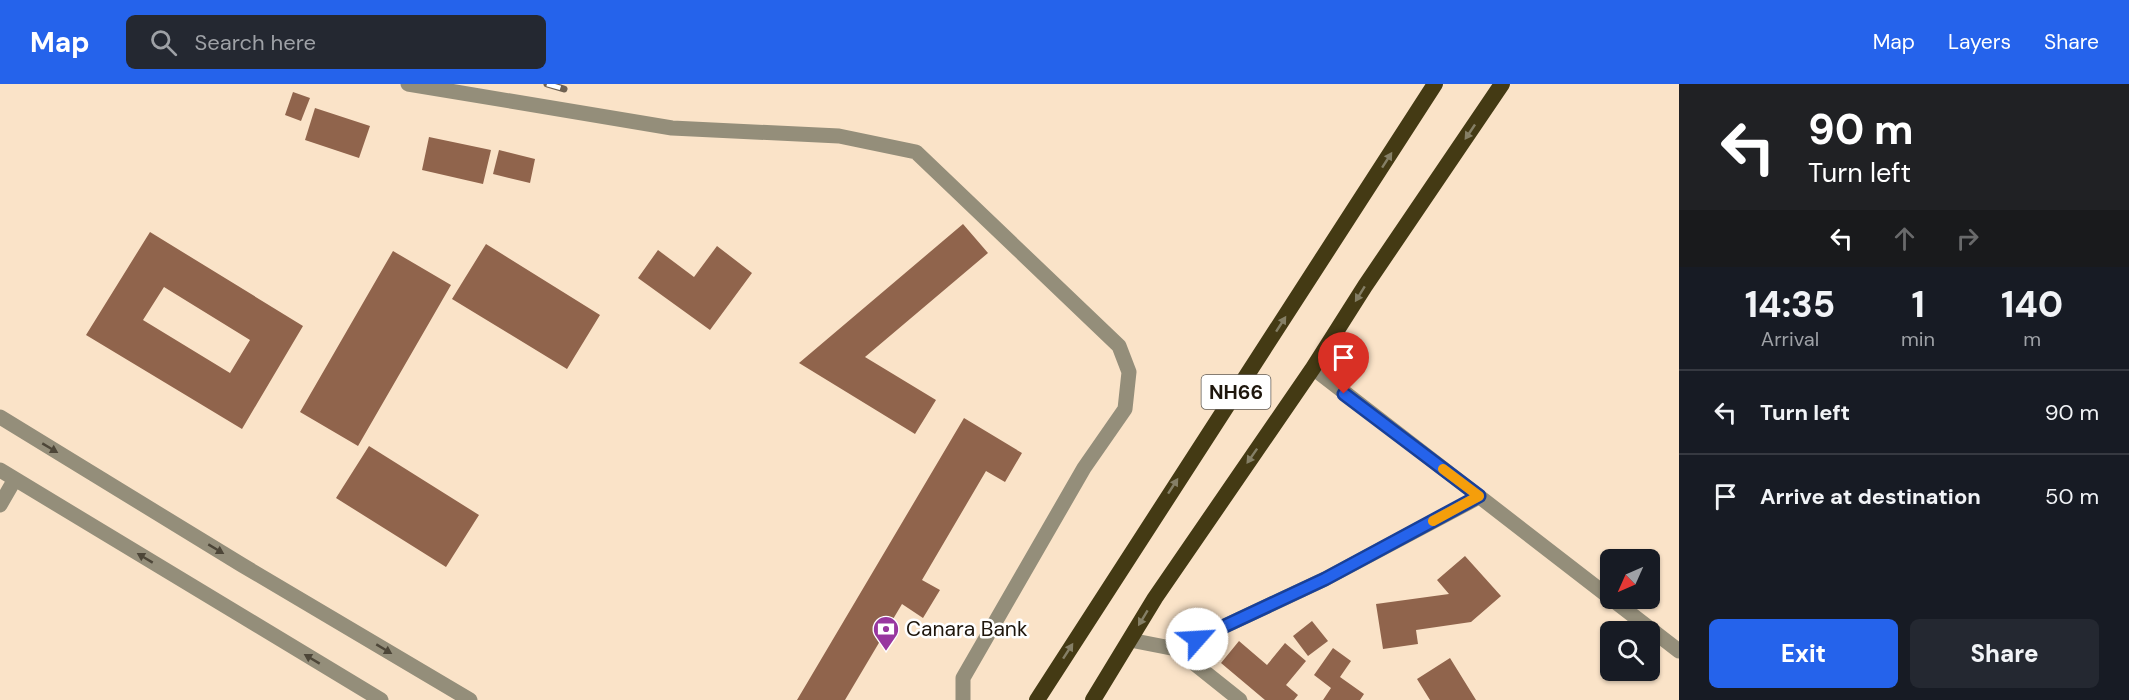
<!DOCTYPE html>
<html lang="en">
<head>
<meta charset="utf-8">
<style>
	body { margin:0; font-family:"DM Sans",sans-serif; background:#242831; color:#f1f3f6; height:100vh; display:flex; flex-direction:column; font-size:22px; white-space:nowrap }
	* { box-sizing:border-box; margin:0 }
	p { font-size:20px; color:#9ea1a6 }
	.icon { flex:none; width:33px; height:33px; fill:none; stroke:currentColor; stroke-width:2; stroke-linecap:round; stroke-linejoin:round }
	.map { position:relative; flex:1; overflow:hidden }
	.drawer { display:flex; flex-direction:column; background:#171b24; width:450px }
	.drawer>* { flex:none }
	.hud { background:#202124; color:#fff; overflow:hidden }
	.needle { width:39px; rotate:225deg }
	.tools { position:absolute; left:1600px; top:465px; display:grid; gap:12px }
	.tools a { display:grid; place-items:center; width:60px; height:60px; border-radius:9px; background:#171b24; box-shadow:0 2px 4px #0004; font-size:30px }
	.pin { position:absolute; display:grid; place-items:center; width:51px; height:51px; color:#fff; margin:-62px -26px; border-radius:50% 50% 50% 0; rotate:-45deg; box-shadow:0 0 6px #0007 }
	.pin .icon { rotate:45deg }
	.me { position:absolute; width:66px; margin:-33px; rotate:64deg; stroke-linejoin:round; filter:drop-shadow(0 0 4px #0008) }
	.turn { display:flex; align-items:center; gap:21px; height:126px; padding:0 30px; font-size:27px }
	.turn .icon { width:78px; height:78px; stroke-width:2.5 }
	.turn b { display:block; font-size:42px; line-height:51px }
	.lanes { display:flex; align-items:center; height:57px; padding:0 30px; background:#0003; justify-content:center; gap:30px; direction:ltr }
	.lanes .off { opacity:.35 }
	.eta { display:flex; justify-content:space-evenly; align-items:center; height:102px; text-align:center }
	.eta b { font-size:36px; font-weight:800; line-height:42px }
	.cta { display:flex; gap:12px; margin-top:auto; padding:12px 30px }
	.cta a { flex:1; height:69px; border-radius:9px; background:#2563eb; color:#fff; font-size:24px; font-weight:800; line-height:69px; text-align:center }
	.cta a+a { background:#242831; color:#f1f3f6 }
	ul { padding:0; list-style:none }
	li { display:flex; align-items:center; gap:18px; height:84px; padding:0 30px; border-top:2px solid #363941 }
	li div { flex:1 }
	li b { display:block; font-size:22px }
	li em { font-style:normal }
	header { display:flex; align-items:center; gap:36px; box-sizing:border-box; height:84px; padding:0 30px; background:#2563eb; color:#fff }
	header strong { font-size:28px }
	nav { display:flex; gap:33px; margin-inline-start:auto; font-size:21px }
	.search { width:420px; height:54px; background:#242831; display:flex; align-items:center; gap:15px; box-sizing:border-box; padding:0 21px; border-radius:9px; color:#9ea1a6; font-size:22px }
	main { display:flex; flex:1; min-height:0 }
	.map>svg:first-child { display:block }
	.building { fill:#90644c; fill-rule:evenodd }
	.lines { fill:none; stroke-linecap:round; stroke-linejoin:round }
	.minor { stroke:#948e7a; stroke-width:15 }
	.trunk { stroke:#443a14; stroke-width:16 }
	.rail-casing { stroke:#6f6151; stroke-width:7 }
	.rail { stroke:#fff; stroke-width:4.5; stroke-dasharray:14; stroke-linecap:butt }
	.oneway { fill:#857f66 }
	.oneway2 { fill:#4d4638 }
	.route-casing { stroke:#184099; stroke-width:15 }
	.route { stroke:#2563eb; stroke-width:10 }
	.slow { stroke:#f59e0b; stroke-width:10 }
	.labels { text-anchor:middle; stroke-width:5; stroke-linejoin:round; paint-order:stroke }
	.shield { fill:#fff; stroke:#625c55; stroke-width:1.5 }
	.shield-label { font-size:20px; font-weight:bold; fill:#1e160c }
	.poi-label { font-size:21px; fill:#1e160c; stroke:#fff; text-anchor:start }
</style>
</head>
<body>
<header>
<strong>Map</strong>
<div class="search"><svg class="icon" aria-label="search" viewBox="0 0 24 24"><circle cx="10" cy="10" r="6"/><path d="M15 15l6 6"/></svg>Search here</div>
<nav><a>Map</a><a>Layers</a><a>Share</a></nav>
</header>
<main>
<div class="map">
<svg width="1679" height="616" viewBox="0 0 1679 616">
	<rect width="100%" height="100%" fill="#fae3c8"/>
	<path class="building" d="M293 8 310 14 301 37 285 31Z
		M315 24 370 42 359 74 305 56Z
		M429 53 491 66 483 100 422 86Z
		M499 66 535 75 530 99 493 90Z
		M963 140 988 169 865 273 936 316 915 350 799 279Z
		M150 148 303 242 242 345 86 251ZM164 203 250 256 230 289 143 236Z
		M486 160 600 231 567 285 452 215Z
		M717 162 752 189 710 246 638 194 658 166 694 193Z
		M393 167 451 201 358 362 300 328Z
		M964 334 1022 369 1005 398 986 387 922 496 940 506 923 534 902 520 845 616H797Z
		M369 362 479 431 446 483 336 414Z
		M1465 472 1501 512 1471 538 1416 546 1418 560 1383 565 1376 520 1449 510 1437 496Z
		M1312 537 1328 557 1308 572 1293 552Z
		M1239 557 1267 581 1285 559 1306 577 1286 601 1298 611 1294 616H1265L1221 579Z
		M1333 564 1351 577 1340 593 1364 610 1360 616H1323L1331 604 1314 591Z
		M1450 574 1476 616H1430L1417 595Z"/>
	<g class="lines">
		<path class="minor" d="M408 0 672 44 839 52 916 68 1119 262 1129 288 1125 325 1084 384 963 594V616
			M1313 284 1679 567
			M0 333 242 481 470 616
			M0 386 381 616
			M0 421 15 395
			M1130 556 1176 565 1240 616
			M1176 565 1325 495 1479 413"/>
		<path class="trunk" d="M1037 616C1168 410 1303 206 1435 0
			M1093 616 1155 514 1313 284 1365 202 1502 0"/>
		<g class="rail-casing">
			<path id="rail" d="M547 0 564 5"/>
		</g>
		<use href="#rail" class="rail"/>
	</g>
	<defs><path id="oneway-solid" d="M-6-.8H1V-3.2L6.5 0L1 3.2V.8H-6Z" transform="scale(1.5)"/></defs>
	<g class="oneway">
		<use href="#oneway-solid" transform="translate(1470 48) rotate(124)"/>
		<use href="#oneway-solid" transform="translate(1387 76) rotate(-57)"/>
		<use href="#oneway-solid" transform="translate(1360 210) rotate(122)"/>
		<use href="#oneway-solid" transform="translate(1281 240) rotate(-57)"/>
		<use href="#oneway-solid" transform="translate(1252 372) rotate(125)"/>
		<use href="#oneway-solid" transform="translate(1173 402) rotate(-57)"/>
		<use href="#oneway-solid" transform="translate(1143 534) rotate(121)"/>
		<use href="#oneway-solid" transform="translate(1068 567) rotate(-57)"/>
	</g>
	<g class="oneway2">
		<use href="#oneway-solid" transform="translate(50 364) rotate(31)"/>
		<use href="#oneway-solid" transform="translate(216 465) rotate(31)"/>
		<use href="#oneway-solid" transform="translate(145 474) rotate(-149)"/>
		<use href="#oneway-solid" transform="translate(384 565) rotate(31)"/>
		<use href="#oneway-solid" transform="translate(312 575) rotate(-149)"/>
	</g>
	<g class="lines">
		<g class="route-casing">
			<path id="route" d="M1197 555 1325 495 1479 412 1344 310"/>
		</g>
		<use href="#route" class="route"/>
		<path class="slow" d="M1433 437 1479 412 1443 385"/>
	</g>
	<defs>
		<g id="bank-pin" transform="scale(1.35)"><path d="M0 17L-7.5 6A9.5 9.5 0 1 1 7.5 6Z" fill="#98379f" stroke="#fff"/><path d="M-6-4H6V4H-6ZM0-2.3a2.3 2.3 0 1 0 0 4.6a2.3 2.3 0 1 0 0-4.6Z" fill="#fff"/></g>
	</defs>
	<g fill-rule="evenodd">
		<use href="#bank-pin" x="886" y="545"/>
	</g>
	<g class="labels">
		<rect class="shield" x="1201.5" y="291" width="69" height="34" rx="4.5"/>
		<g class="shield-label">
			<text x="1236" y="315">NH66</text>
		</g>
		<g class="poi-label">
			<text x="906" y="552">Canara Bank</text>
		</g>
	</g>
</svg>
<div class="tools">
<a><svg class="needle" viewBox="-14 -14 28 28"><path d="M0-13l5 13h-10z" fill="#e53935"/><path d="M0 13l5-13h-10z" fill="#9ea1a6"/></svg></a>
<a><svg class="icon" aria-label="search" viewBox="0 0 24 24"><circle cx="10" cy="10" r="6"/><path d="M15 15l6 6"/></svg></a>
</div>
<div class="pin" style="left:1344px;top:310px;background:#d93025"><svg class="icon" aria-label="arrive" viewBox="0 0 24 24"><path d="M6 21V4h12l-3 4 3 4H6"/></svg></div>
<svg class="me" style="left:1197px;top:555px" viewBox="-20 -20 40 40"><circle r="19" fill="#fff"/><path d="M0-13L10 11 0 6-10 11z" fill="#2563eb"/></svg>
</div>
<section class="drawer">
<div class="hud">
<div class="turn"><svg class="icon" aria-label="left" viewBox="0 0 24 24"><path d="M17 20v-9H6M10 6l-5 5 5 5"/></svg><div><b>90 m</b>Turn left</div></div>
<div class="lanes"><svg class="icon" aria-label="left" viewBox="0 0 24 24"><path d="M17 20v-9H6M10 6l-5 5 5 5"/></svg><svg class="icon off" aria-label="ahead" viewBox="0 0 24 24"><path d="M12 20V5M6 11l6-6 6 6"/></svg><svg class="icon off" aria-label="right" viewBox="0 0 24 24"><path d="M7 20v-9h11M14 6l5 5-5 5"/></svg></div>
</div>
<div class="eta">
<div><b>14:35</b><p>Arrival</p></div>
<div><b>1</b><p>min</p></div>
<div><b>140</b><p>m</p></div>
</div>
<ul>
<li><svg class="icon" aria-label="left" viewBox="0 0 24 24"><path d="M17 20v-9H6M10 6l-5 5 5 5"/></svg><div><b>Turn left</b></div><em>90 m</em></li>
<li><svg class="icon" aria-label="arrive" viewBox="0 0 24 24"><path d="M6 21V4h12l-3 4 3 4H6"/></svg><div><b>Arrive at destination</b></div><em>50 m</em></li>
</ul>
<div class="cta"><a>Exit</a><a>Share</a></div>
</section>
</main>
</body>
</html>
